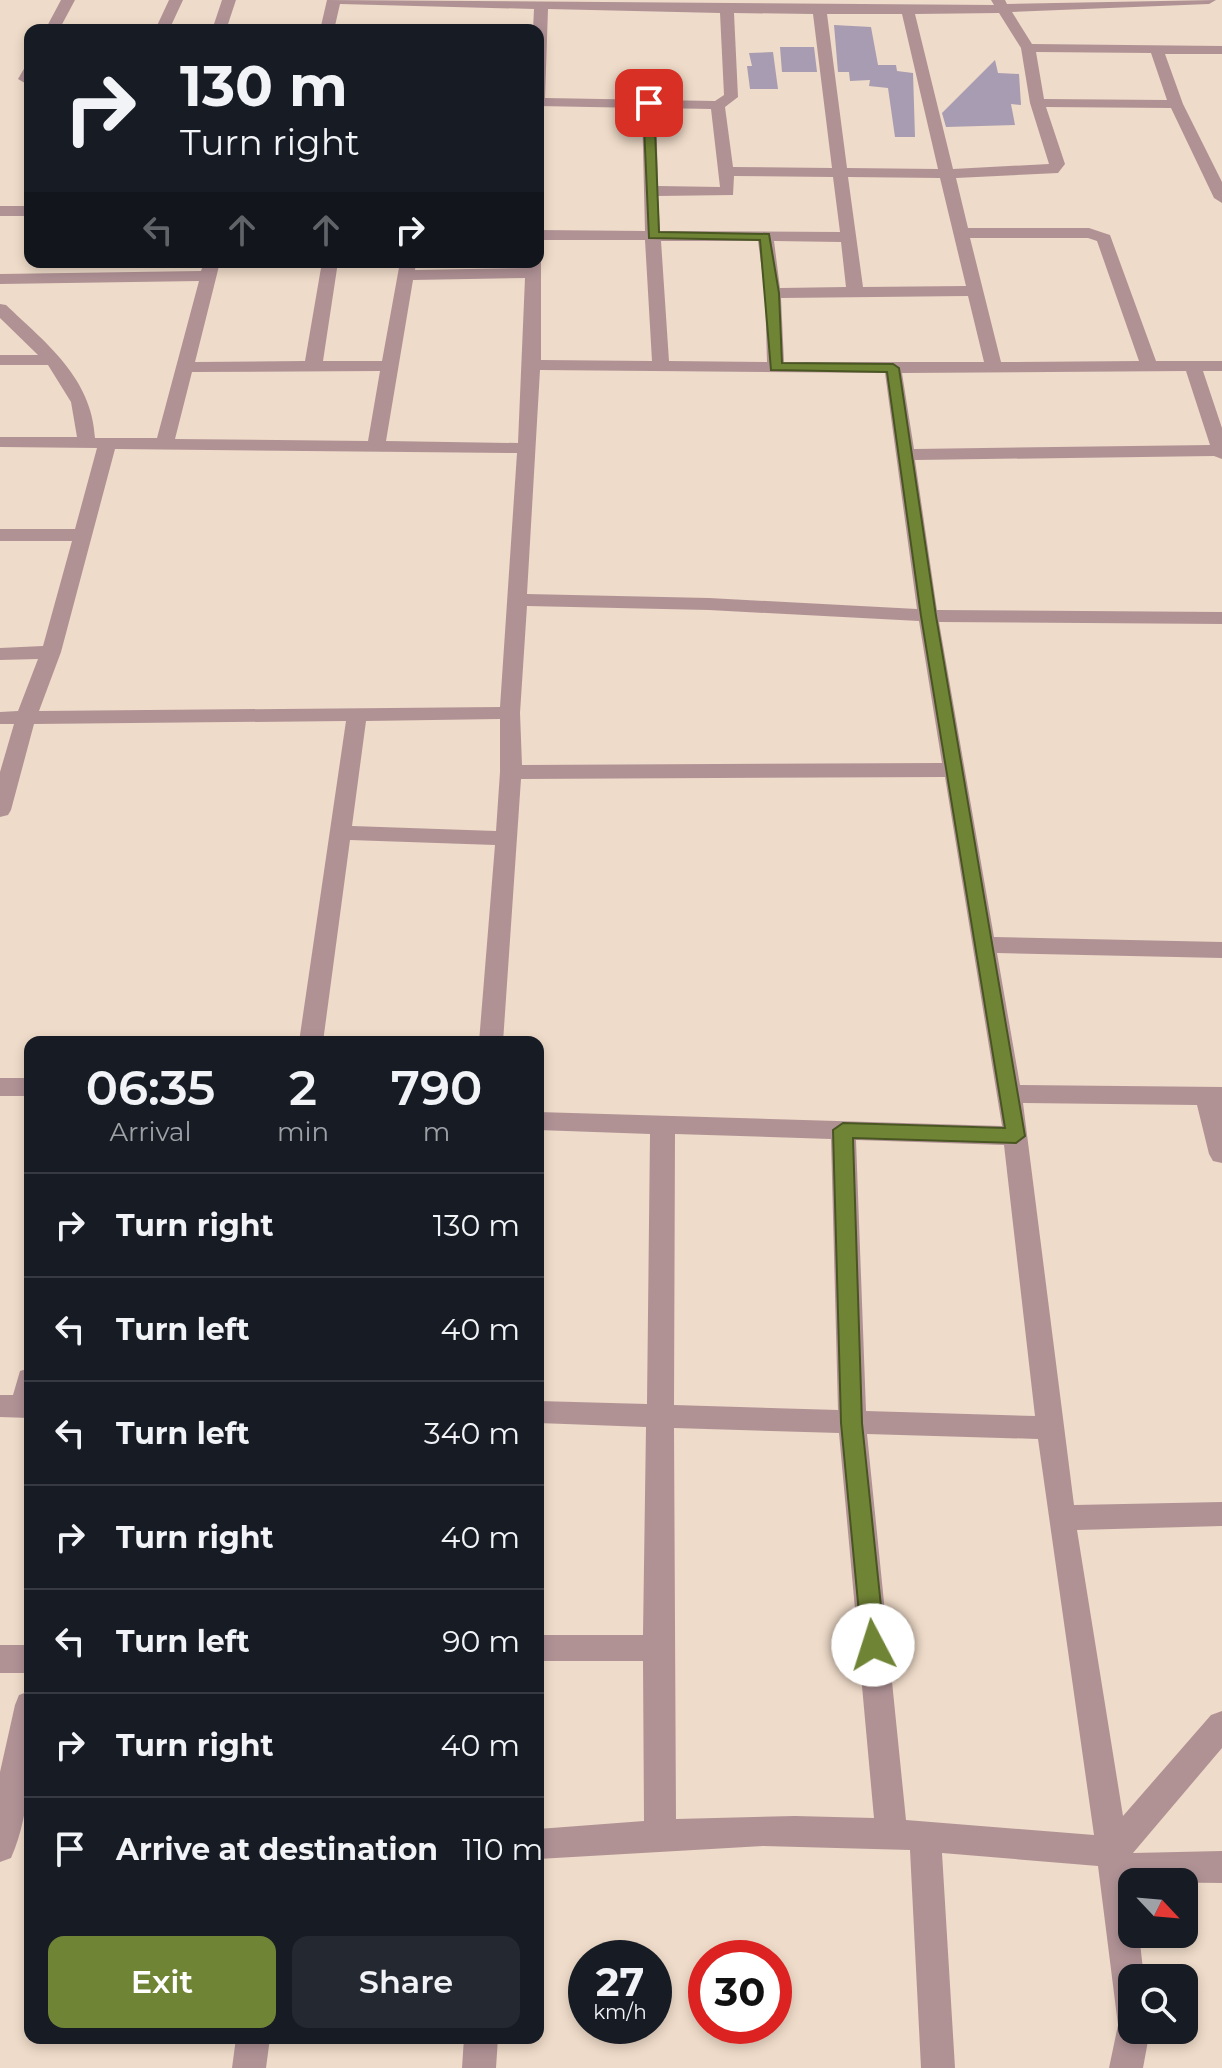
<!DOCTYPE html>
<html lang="en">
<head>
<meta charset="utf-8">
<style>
	body { margin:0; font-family:Montserrat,sans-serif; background:#242831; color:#f1f3f6; height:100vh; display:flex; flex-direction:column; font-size:30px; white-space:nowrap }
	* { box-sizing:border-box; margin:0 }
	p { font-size:26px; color:#9ea1a6 }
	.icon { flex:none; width:44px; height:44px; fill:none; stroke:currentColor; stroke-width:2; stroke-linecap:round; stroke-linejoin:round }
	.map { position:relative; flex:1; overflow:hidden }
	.drawer { position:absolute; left:24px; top:1036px; width:520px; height:1008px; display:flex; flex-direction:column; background:#171b24; border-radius:16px; box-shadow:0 4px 12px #0003 }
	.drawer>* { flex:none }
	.hud { position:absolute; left:24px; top:24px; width:520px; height:244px; border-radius:16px; box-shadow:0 4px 12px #0003; background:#171b24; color:#f1f3f6; overflow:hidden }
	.needle { width:52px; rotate:116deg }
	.tools { position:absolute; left:1118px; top:1868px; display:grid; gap:16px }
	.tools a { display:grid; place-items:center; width:80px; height:80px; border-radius:16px; background:#171b24; box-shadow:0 4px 12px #0003; font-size:40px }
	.speed { position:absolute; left:568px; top:1940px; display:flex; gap:16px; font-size:40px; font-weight:700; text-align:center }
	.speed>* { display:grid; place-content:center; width:104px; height:104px; border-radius:50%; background:#171b24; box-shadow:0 4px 12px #0003; line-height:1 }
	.speed small { font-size:20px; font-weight:400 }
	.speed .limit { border:12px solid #d22; background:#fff; color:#111 }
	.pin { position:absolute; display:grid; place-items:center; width:68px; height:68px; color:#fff; margin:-34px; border-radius:16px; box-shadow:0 4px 12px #0006 }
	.me { position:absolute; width:88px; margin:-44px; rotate:355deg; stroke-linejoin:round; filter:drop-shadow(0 0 6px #0008) }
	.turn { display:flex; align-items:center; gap:28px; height:168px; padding:0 24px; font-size:36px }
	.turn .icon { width:104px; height:104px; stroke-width:2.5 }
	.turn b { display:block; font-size:56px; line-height:68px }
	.lanes { display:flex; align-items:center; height:76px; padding:0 24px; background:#0003; justify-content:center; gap:40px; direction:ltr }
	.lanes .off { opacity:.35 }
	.eta { display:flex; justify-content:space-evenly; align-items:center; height:136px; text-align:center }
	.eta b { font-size:48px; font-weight:600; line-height:56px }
	.button { display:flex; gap:16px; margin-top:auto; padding:16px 24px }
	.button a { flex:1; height:92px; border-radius:16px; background:#708435; color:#fff; font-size:32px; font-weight:600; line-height:92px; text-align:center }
	.button a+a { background:#242831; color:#f1f3f6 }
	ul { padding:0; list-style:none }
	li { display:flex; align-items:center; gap:24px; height:104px; padding:0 24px; border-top:2px solid #363941 }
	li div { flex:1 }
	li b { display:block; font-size:30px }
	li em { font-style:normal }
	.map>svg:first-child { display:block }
	.building { fill:#a79cb1 }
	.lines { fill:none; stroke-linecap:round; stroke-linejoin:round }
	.street { fill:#b09295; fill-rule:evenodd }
	.route { fill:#708435; stroke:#495622; stroke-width:2 }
</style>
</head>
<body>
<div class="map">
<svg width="1222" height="2068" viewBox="0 0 1222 2068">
	<rect width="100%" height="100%" fill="#efdbc9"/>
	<path class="building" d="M834 25 871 27 878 65H896L897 71 913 73 915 137H895L888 88 869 86 870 80 850 81 849 72H838Z
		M780 47H814L817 72H782Z
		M773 52 778 89H750L747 66H752L749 53Z
		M995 60 998 73 1019 74 1021 105 1011 104 1015 125 946 127 942 113Z"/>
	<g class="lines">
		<path class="street" d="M61 0H75L59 30H45Z
			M169 0H183L169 30H155Z
			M222 0H236L226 30H212Z
			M327 0 994 5 991 0H1005L1007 4 1216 0 1209 4 1012 12 1032 44 1222 46V54H1165L1183 104 1222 182V203L1214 198 1171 108 1046 107 1065 164 1058 173 956 178 968 228H1089L1110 235 1156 361H1222V371H1203L1222 428V459L1214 456 915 460 937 610 1222 612V624L939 622 994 937 1222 942V958L997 953 1020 1085 1222 1087V1163L1213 1161 1209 1154 1197 1105 1023 1103 1074 1505 1222 1502V1526L1077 1530 1123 1816 1211 1715 1222 1711V1748L1133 1853 1222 1851V1883L1132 1882V1934H1139L1144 1978H1132V2030H1150L1143 2068H1109L1118 2025 1098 1866 942 1853 955 2068H921L910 1850 763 1846 538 1859V1829L644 1821 643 1661H538V1635H643L646 1427 538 1423V1401L647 1404 650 1134 538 1130V1112L1002 1126 945 777 521 779 503 1042H479L495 845 350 840 323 1042H299L346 721 34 724 11 810 8 815 0 817V772L14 724H0V712L18 711 38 659 0 660V648L43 646 72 541H0V529H75L97 448 0 447V437H77L71 402 48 365H0V355H38L0 318V304L6 305C46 343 92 378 95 438H157L199 281 0 284V274L201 271 204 262H220L195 362 305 361 322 262H338L323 361H382L400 262H416L415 270 525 268V262H538V258L541 262V360L652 361 645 240H538V230L645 231 642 108 538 106V30H533L534 9 340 4 334 30H320ZM548 9 720 13 724 95 715 101 545 98ZM734 13 813 14 832 168 733 167 725 107 738 97ZM999 13 1021 48 1030 103 1049 164 953 169 915 14ZM827 14H902L938 169 847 168ZM1036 52 1151 53 1167 100 1044 99ZM656 108 711 109 720 187 658 186ZM734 176 833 177 840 232 660 231 658 196 733 195ZM848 177 940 178 966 286 863 287ZM970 238H1088L1097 241 1139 361 1001 362ZM661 241H758L765 293 767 362 669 361ZM774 241 841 242 846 287 780 288ZM525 278 518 443 386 441 413 280ZM968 296 984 362H784L781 298ZM540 370 885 373 917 609 709 598 527 594ZM380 371 368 441 175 439 192 372ZM1186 371 1210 445 914 449 902 373ZM115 449 517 453 500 707 39 711 61 652ZM527 606 709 610 919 621 942 763 522 765 520 713ZM500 719V772L496 831 352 826 366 721ZM675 1134 831 1139 838 1410 674 1405ZM856 1140 1004 1145 1035 1416 866 1411ZM674 1428 839 1433 874 1818 795 1816 676 1819ZM867 1434 1038 1439 1094 1835 906 1820Z
			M30 66V86L18 79 25 67Z
			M0 206H30V216H0Z
			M0 1078H30V1096H0Z
			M30 1368V1418L0 1417V1395H13L20 1371Z
			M0 1645H30V1673H0Z
			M30 1691C30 1746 34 1806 11 1858L0 1862V1772L15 1705 19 1695Z
			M236 2038H270L266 2068H232Z
			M464 2038H498L496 2068H462Z"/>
	</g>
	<path class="route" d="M649 99 654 103 659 232 769 234 779 293 782 363 893 364 899 368 936 616 1025 1136 1016 1143 853 1138 862 1423 885 1645 881 1653 873 1656 865 1653 862 1645 841 1423 833 1130 843 1123 1005 1128 921 616 887 372 771 370 760 240 649 238 643 103Z"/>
</svg>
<div class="tools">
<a><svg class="needle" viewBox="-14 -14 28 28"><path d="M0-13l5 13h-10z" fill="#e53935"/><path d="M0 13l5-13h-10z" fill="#9ea1a6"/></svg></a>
<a><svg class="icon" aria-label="search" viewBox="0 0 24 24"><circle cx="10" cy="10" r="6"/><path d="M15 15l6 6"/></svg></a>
</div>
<div class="speed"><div>27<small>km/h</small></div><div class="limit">30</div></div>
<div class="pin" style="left:649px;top:103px;background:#d93025"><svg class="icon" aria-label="arrive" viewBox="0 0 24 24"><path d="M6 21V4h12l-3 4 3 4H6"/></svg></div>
<svg class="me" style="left:873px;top:1645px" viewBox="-20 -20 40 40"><circle r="19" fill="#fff"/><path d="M0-13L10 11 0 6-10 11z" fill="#708435"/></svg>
<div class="hud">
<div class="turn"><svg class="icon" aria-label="right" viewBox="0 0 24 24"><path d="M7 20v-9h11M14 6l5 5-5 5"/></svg><div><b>130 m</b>Turn right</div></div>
<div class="lanes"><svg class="icon off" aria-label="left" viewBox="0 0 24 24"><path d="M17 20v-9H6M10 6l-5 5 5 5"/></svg><svg class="icon off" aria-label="ahead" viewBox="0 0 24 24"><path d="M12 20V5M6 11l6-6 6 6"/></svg><svg class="icon off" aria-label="ahead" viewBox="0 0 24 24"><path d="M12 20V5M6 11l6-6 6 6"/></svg><svg class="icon" aria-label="right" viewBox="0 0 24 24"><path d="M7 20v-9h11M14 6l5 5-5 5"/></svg></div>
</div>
<section class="drawer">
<div class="eta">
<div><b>06:35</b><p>Arrival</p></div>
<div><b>2</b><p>min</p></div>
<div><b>790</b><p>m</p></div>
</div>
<ul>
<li><svg class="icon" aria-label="right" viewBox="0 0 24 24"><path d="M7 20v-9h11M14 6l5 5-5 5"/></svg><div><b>Turn right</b></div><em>130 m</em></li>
<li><svg class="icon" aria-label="left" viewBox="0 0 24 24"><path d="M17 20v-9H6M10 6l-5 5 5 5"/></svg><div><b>Turn left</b></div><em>40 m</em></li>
<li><svg class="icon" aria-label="left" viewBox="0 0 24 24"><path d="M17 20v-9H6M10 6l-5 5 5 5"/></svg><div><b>Turn left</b></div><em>340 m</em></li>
<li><svg class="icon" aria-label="right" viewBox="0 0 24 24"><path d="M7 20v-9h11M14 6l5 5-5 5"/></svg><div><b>Turn right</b></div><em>40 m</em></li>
<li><svg class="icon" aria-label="left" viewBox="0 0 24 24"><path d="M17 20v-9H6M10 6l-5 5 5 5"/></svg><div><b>Turn left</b></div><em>90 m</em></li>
<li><svg class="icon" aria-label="right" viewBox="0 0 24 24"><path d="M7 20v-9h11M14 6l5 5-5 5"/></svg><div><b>Turn right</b></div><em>40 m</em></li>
<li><svg class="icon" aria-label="arrive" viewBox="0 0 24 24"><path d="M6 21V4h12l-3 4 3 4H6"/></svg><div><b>Arrive at destination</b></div><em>110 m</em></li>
</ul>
<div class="button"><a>Exit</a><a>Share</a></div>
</section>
</div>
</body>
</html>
